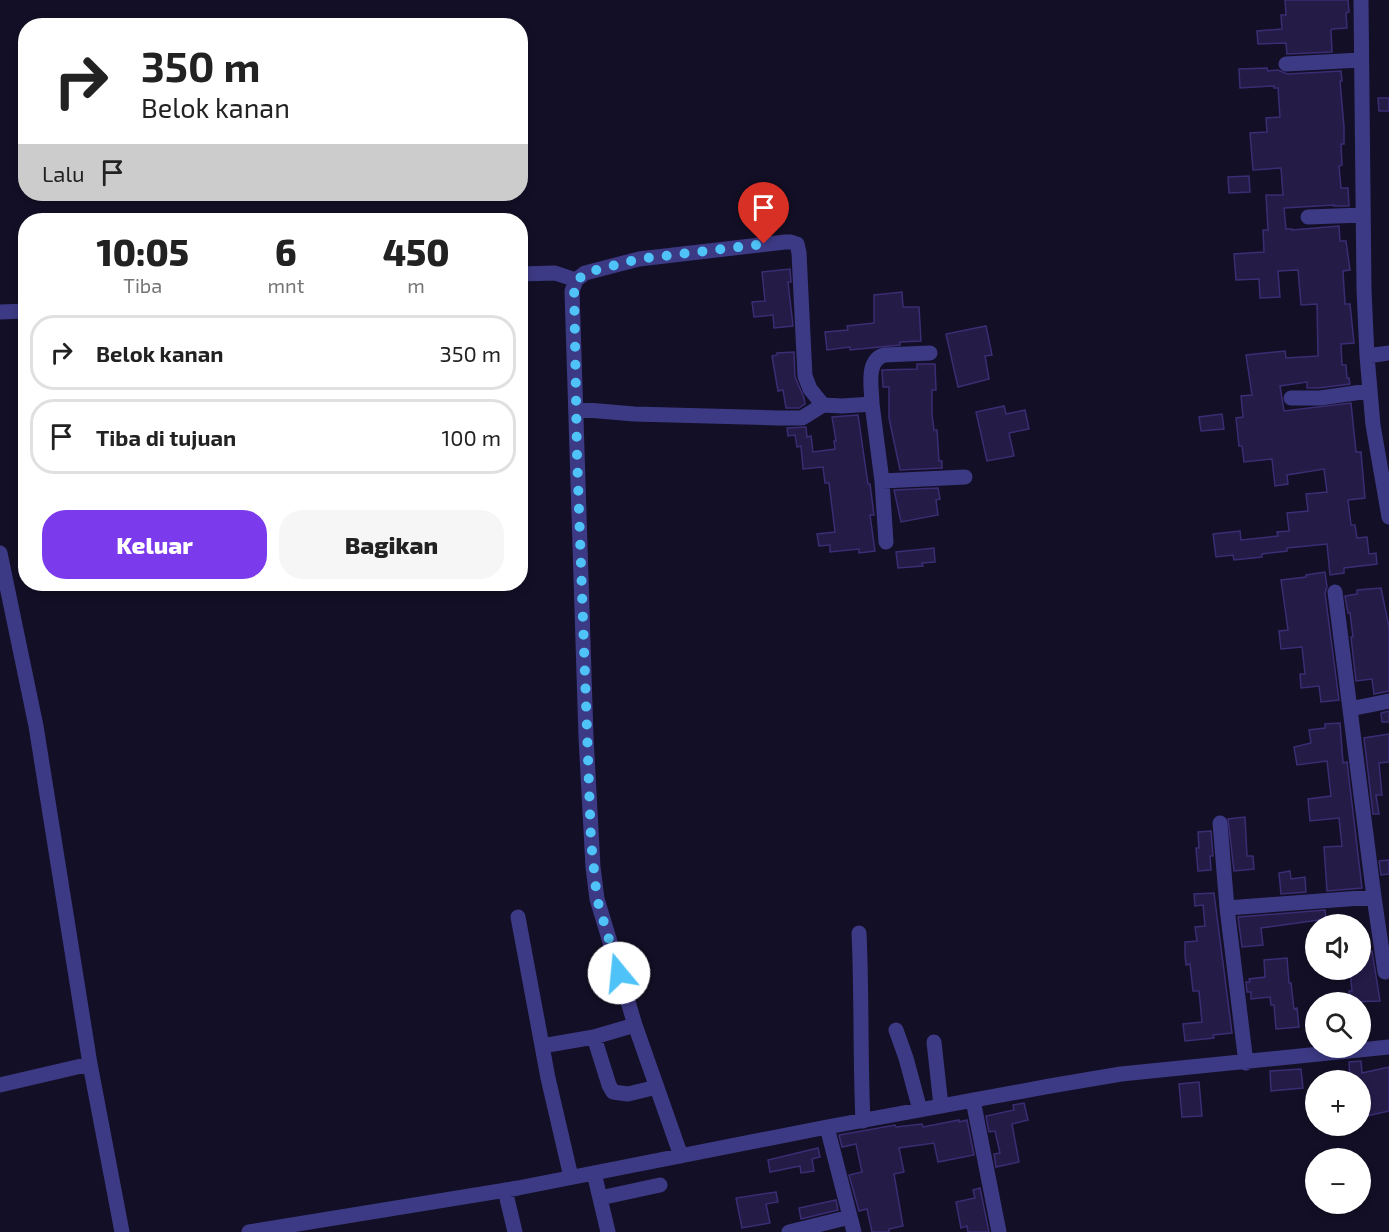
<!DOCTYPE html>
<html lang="id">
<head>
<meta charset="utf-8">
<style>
	body { margin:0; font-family:"Exo 2",sans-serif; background:#f6f6f6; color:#222; height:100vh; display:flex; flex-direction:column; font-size:22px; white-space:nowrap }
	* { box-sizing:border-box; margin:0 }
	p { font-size:20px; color:#767676 }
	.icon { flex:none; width:33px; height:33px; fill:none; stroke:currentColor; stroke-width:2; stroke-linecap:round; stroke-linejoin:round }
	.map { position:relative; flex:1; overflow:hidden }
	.side { position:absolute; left:18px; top:213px; width:510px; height:378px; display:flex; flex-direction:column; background:#fff; border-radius:24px; box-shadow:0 3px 9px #0003 }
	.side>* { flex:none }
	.hud { position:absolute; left:18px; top:18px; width:510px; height:183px; border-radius:24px; box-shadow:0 3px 9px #0003; background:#fff; color:#222; overflow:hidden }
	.tools { position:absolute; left:1305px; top:914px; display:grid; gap:12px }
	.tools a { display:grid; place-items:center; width:66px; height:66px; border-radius:50%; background:#fff; box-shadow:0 3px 9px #0003; font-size:30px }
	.pin { position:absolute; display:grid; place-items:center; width:51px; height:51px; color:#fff; margin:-62px -26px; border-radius:50% 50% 50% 0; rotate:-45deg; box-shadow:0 0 6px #0007 }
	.pin .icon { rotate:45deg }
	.me { position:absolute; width:66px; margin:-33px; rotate:343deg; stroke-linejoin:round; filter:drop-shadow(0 0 4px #0008) }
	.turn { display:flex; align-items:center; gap:21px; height:126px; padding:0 24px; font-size:27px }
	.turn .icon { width:78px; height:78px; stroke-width:2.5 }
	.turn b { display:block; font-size:42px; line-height:51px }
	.then { display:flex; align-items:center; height:57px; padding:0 24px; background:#0003; gap:12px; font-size:22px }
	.eta { display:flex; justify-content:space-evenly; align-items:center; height:102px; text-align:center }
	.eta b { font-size:36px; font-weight:800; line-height:42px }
	.button { display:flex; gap:12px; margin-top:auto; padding:12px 24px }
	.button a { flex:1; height:69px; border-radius:24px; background:#7c3aed; color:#fff; font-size:24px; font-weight:800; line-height:69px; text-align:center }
	.button a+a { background:#f6f6f6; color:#222 }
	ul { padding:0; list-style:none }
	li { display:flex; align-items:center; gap:18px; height:75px; margin:0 12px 9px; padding:0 12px; border:3px solid #e0e0e0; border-radius:24px }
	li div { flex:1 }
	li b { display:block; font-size:22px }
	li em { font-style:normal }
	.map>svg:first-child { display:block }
	.building { fill:#241b47; stroke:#3b2d73; stroke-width:1.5 }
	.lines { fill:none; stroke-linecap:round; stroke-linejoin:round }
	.minor { stroke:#3d3a85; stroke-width:15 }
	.route { stroke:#4fc3f7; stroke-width:10; stroke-dasharray:0 18 }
</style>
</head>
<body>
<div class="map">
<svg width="1389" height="1232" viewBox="0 0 1389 1232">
	<rect width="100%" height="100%" fill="#130f26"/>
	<path class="building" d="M1285 0H1348L1349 12 1346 13 1347 28 1332 29 1331 31 1332 52 1287 54 1286 43 1258 44 1257 31 1282 29 1281 15H1286Z
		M1267 68 1268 71 1278 70 1287 74 1341 71 1342 81H1340L1344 127V144H1341L1342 165 1339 166 1341 188H1348L1349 206H1334V205L1284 208 1286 229H1292V230L1339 226 1340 241H1346L1350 270 1343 271 1345 304H1350L1354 343 1341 344 1342 365H1346L1347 378H1349L1350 384 1319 388H1307V382L1280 386 1284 411 1351 403 1356 452H1361L1365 498 1348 500 1351 525H1355L1357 538 1367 537 1369 554 1376 553 1377 564 1344 568V573L1330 575 1327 544 1287 548V551L1262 554V557L1234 560 1233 555 1216 557 1213 534 1240 531 1241 540 1278 536 1277 532 1289 531 1287 513 1308 511 1306 494 1327 492 1324 469 1287 475 1288 484 1275 486 1272 459 1244 462 1242 446H1239L1236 418 1243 417 1241 396 1252 395 1246 355 1285 351 1286 358 1318 356 1317 304 1301 305 1298 270 1278 271 1280 297 1260 298 1259 279 1236 280 1234 254 1264 252 1263 230H1268L1266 195H1283L1281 168 1253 170 1250 133 1267 132 1266 118 1280 117 1278 88H1274V86L1240 88 1239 69Z
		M1378 98H1389V111H1379Z
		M1249 176 1250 192 1229 193 1228 177Z
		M790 269 791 282H788L793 326 774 328 773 315 754 317 752 302 765 301 762 272Z
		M902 292 903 307H919L921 341 900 342V345L850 350V347L827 350 825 332 848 330 847 326 874 323V295Z
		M986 326 992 355 985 356 989 379 958 387 946 334Z
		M794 352 795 377 804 398 805 404 799 408H786L783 390 778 391 772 356 777 355V353Z
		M917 364H935L936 390H932V414L934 430H937L939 461H942V468L900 470 889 418V387H883L882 370 917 369Z
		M1004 406 1006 414 1025 410 1029 429 1009 433 1014 456 987 461 976 412Z
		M1222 414 1224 429 1201 431 1199 417Z
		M858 415 868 484H870L874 515H870L875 551 859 553V549L830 552V545L819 546 817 534 835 532 829 483H825L823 467 803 469 801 446 797 447 795 435 788 436 787 428 806 427 807 437 811 436 813 452 835 449 834 441H836L832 417Z
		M938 488 940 499 936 500 938 515 901 522 894 490Z
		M934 548 935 562 922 563 923 566 898 568 896 552Z
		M1325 572 1327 587 1325 593 1339 700 1321 702 1319 686 1301 688 1300 674H1305L1302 647 1281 649 1279 631 1288 630 1281 580 1306 577V575Z
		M1381 588 1389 627V691L1374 694 1372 679 1356 681 1351 637H1353L1350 613H1348L1345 596 1357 594V590Z
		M1389 711V722H1382L1381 713Z
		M1340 723 1343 763 1347 762 1362 888 1327 891 1324 847 1342 846 1339 818 1310 821 1308 799 1331 796 1327 761 1297 765 1294 747 1311 743 1309 730 1325 728V724Z
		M1389 734V762L1379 763 1382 795H1376L1379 814H1373L1364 738Z
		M1245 817 1247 856H1253L1254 869 1234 871 1228 819Z
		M1211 831 1213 856H1210L1211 870 1198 871 1196 848H1199L1198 832Z
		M1389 860V874L1381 875 1379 861Z
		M1290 871 1291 879 1305 877 1306 892 1281 894 1279 873Z
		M1214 893 1232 1033 1213 1035 1214 1038 1185 1041 1183 1024 1202 1022 1199 991H1193L1190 964 1186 965 1185 954V942L1197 941 1195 927 1205 926 1203 905 1195 906 1194 894Z
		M1325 910 1326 919 1261 928 1263 945 1242 947 1238 917Z
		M1372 951 1380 1001 1350 1002 1349 991H1352L1350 971 1360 969V953Z
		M1287 958 1289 983H1291L1294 1009 1297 1008 1299 1027 1276 1029 1274 1005H1271L1270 997 1251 999V992H1247L1246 982H1250L1249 979 1265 977 1264 960Z
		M1361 1061 1362 1073 1389 1067V1111L1362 1117 1360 1080H1350L1349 1062Z
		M1301 1069 1303 1088 1271 1091 1270 1071Z
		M1199 1082 1202 1116 1182 1117 1179 1084Z
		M1024 1103 1028 1120 1012 1124 1019 1162 996 1167 994 1154 1000 1153 995 1131 989 1132 986 1116 1014 1110 1013 1105Z
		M959 1120V1122L967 1120 974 1155 938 1162 934 1143 899 1148 904 1172 894 1174 903 1226 889 1229V1232H872L867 1209 859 1211 849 1175 862 1172 856 1144 842 1147 839 1135 895 1125 896 1127 922 1124 923 1127Z
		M818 1148 820 1157 812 1159 814 1171 801 1173 800 1166 770 1172 768 1160Z
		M980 1188 989 1232H968L967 1226 961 1228 956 1202 975 1198 973 1190Z
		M776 1192 778 1202 766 1204 770 1223 742 1228 736 1198Z
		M836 1200 838 1210 801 1219 799 1208Z"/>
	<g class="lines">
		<path class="minor" d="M1361 0 1364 290 1367 356 1373 425 1389 517
			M1286 64 1361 60
			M1308 217 1363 215
			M520 274 555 273 576 280
			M0 312 26 311
			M1367 356 1389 353
			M1291 398H1320L1369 391
			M872 404C872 389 865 361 884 355L930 353
			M576 409 634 414 778 418H802L823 405
			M882 481 965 477
			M0 553 36 726 90 1064
			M1335 592 1374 897 1385 972
			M1350 709 1389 701
			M1220 823 1227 908 1246 1063
			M1227 908 1374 897
			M518 917 548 1078 571 1177
			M859 933C862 995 860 1058 863 1121
			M896 1030 906 1058 920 1110
			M594 1037 609 1085 613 1092 628 1094 657 1087
			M934 1042 941 1106
			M542 1046 594 1037 635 1025
			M0 1085 90 1064 122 1232
			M973 1100 999 1232
			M827 1127 854 1232
			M681 1156 635 1025 614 955 597 899 593 867 586 737 572 291 576 280 585 273 639 259 785 242H791L797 244 799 253 805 376 810 389 823 405 842 406 872 404 882 481 886 542
			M594 1173 608 1232
			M505 1190 515 1232
			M600 1198 660 1185
			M249 1232 518 1188 827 1127 1050 1086 1121 1074 1389 1047
			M789 1232 850 1217"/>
	</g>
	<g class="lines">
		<path class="route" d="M619 973 597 899 591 841 577 455 574 284 585 273 639 259 764 244"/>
	</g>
</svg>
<div class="tools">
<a><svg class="icon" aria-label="sound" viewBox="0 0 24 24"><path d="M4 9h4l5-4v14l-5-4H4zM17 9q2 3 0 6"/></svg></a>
<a><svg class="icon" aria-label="search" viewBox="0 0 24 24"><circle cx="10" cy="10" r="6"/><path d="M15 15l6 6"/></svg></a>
<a>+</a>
<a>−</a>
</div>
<div class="pin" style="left:764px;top:244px;background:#d93025"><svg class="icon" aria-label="arrive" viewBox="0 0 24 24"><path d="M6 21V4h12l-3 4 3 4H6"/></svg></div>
<svg class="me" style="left:619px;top:973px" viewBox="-20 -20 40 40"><circle r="19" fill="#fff"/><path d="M0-13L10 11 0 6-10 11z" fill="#4fc3f7"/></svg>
<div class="hud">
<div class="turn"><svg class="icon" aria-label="right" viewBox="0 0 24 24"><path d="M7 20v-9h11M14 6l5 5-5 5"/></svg><div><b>350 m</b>Belok kanan</div></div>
<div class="then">Lalu<svg class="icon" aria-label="arrive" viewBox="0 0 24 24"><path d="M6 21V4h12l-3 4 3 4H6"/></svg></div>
</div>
<section class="side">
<div class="eta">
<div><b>10:05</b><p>Tiba</p></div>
<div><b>6</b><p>mnt</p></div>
<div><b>450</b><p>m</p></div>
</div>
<ul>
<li><svg class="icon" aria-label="right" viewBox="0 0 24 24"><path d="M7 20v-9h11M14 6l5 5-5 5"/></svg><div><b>Belok kanan</b></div><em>350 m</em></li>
<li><svg class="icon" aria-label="arrive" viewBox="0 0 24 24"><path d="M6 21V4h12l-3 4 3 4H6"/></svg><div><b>Tiba di tujuan</b></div><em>100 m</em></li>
</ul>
<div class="button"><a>Keluar</a><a>Bagikan</a></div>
</section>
</div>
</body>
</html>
